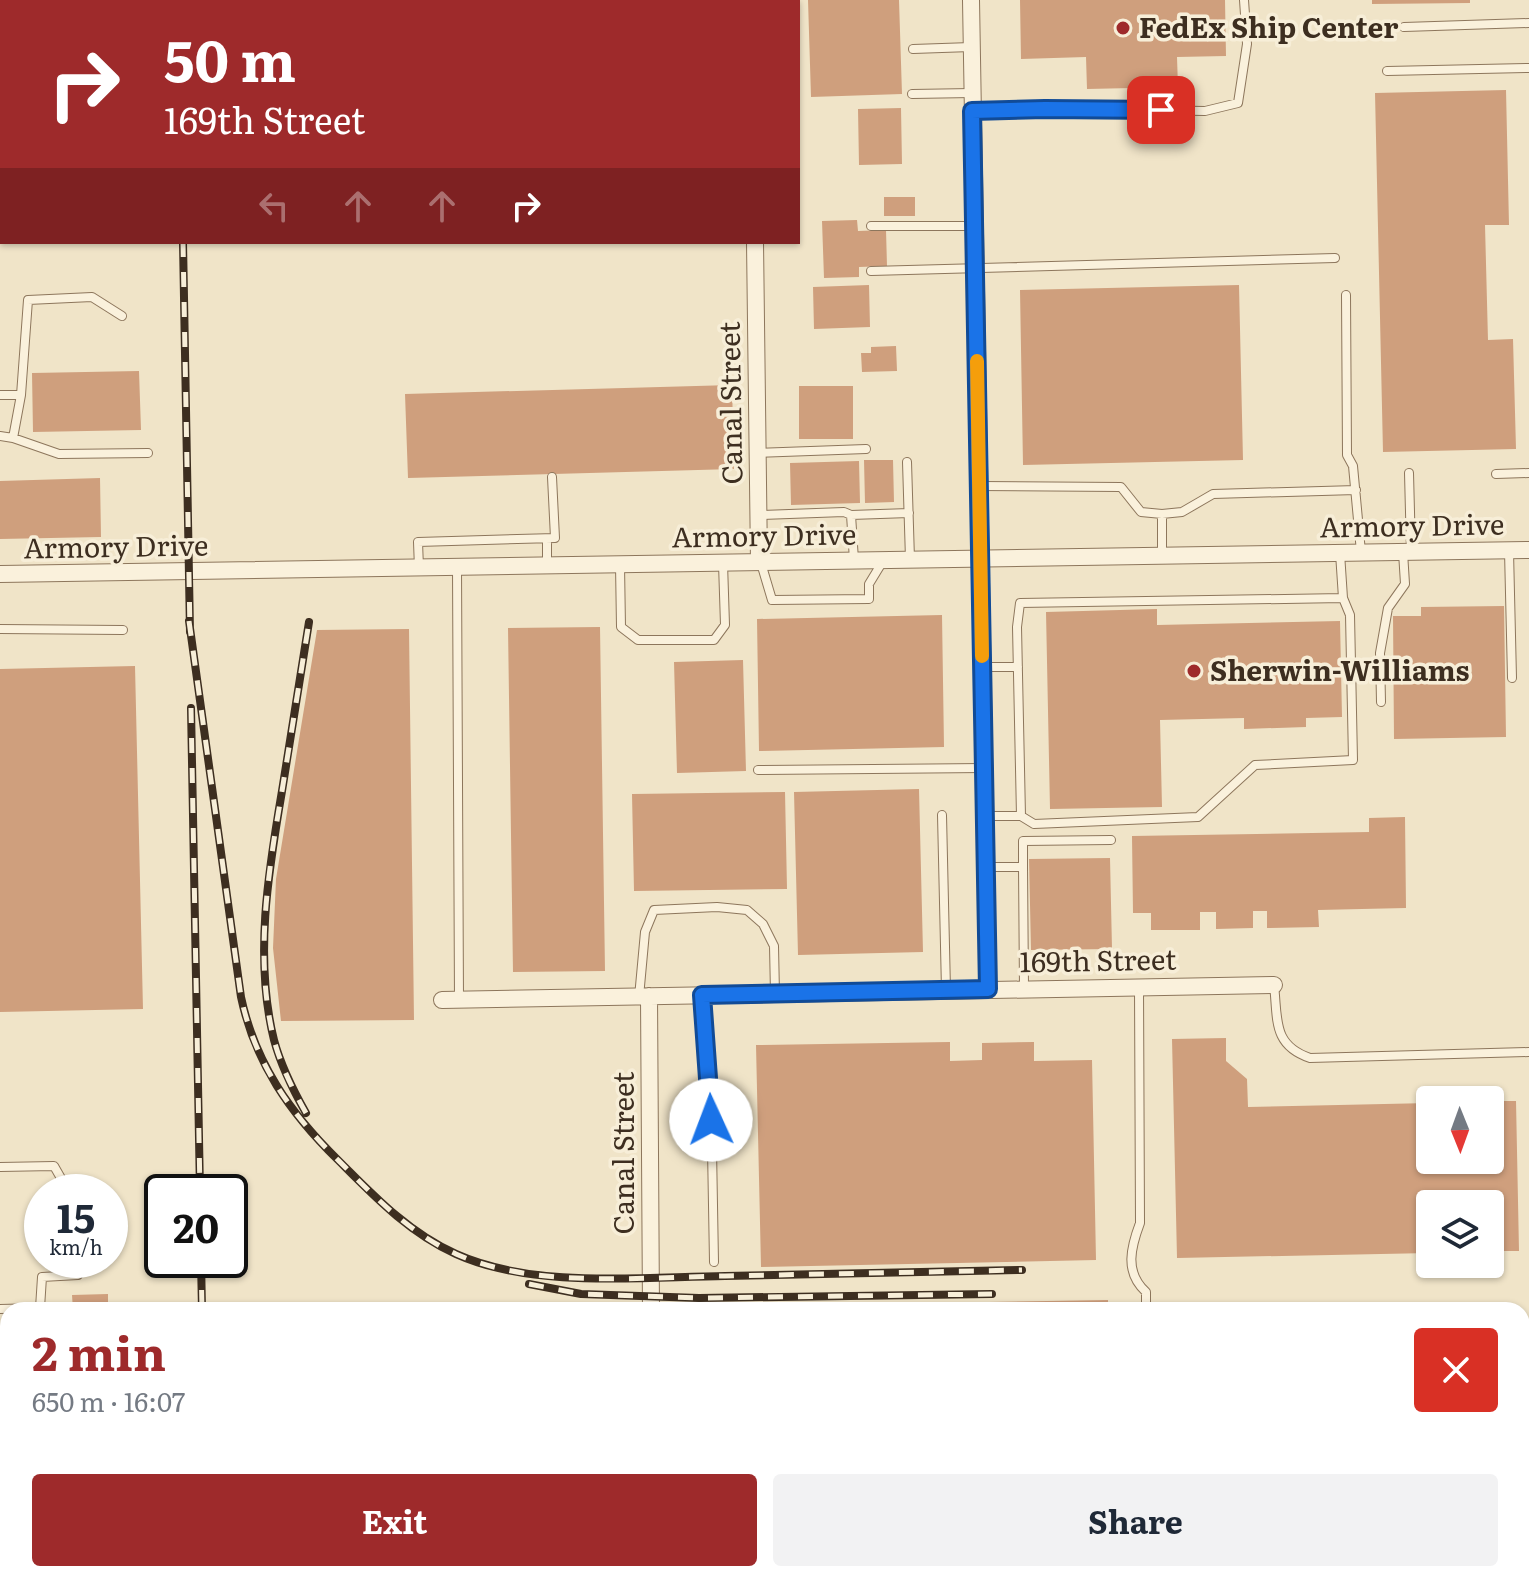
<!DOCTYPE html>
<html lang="en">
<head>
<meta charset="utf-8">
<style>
	body { margin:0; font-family:Literata,serif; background:#f2f2f3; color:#1f2937; height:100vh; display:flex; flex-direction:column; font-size:30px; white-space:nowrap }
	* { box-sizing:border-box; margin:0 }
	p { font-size:26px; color:#747a83 }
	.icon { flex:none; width:44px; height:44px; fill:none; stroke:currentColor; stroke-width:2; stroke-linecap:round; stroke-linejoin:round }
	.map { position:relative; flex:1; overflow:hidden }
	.details { position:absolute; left:0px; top:1302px; width:1530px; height:280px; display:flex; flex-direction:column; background:#fff; border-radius:24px 24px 0 0; box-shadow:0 2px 6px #0004 }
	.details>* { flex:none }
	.banner { position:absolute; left:0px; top:0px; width:800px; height:244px; box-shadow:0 2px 6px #0004; background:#9e2a2b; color:#fff; overflow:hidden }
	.needle { width:52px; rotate:179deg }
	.buttons { position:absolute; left:1416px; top:1086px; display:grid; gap:16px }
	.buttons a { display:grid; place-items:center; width:88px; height:88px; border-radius:8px; background:#fff; box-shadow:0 2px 6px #0004; font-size:40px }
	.speed { position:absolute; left:24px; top:1174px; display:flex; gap:16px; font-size:40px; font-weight:700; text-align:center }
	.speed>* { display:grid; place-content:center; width:104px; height:104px; border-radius:50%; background:#fff; box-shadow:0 2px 6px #0004; line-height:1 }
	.speed small { font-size:20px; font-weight:400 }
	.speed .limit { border:4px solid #111; border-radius:12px; background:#fff; color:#111 }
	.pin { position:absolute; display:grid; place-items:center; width:68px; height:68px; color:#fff; margin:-34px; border-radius:16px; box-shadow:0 4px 12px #0006 }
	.me { position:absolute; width:88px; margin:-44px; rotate:358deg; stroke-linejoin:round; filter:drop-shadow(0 0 6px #0008) }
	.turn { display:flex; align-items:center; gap:28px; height:168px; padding:0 32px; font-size:36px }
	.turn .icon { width:104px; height:104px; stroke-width:2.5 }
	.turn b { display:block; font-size:56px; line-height:68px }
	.lanes { display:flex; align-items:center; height:76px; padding:0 32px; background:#0003; justify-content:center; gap:40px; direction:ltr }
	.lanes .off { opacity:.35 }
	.round { display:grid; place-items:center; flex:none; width:84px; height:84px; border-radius:8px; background:#f2f2f3 }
	.head { display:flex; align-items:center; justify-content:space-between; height:136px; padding:0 32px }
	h1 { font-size:48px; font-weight:700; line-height:60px; color:#9e2a2b }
	.cta { display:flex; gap:16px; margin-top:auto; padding:16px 32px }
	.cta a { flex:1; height:92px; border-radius:8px; background:#9e2a2b; color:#fff; font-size:32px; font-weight:700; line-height:92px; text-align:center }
	.cta a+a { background:#f2f2f3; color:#1f2937 }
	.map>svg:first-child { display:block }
	.green { fill:#c9cf9b }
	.building { fill:#cf9f7d }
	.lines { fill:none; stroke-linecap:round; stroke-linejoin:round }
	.service-casing { stroke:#8d765c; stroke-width:10 }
	.minor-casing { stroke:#8d765c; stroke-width:18 }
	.service { stroke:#faf1dc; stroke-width:8 }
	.minor { stroke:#faf1dc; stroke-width:16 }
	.rail-casing { stroke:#3d2e20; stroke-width:8 }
	.rail { stroke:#f7eed8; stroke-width:5; stroke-dasharray:15; stroke-linecap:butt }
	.route-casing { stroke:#114b97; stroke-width:20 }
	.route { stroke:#1a73e8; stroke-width:14 }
	.slow { stroke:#f59e0b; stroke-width:14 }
	.poi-dot { fill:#9e2a2b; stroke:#f7eed8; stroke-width:3 }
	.labels { text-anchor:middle; stroke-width:7; stroke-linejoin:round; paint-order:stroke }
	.poi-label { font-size:28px; font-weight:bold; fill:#3d2e20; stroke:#f7eed8; text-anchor:start }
	.street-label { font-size:28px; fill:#3d2e20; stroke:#f7eed8 }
</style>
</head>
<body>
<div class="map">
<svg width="1529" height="1582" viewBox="0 0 1529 1582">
	<rect width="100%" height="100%" fill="#f0e4c8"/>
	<path class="green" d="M678 1574H1138V1582H678Z"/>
	<path class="building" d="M808 0H899L902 94 811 97Z
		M1020 0H1225L1226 56 1177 57 1178 87 1087 89 1086 57 1021 59Z
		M1372 0H1470V3L1372 4Z
		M1506 90 1509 225H1485L1488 340 1513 339 1516 449 1383 452 1375 93Z
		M901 108 902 164 859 165 858 109Z
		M884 197H915V216H884Z
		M857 220 858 231 886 230 887 266 859 267V277L824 278 822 221Z
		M869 285 870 327 814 329 813 287Z
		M1239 285 1243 460 1023 465 1020 290Z
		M896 346 897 371 862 372 861 353H871V347Z
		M139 371 141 430 33 432 32 373Z
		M732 385 734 469 408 478 405 394Z
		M799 386H853V439H799Z
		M864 460H893L894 502 865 503Z
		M859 461 860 503 791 505 790 463Z
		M100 478 101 537 0 539V481Z
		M1504 606 1506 737 1394 739 1393 616H1421V607Z
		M1157 609V625L1340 621 1342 717 1306 718V727L1244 729V718L1160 720 1162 807 1050 809 1046 612Z
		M942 615 944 747 759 751 757 619Z
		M600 627 605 971 513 972 508 628Z
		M409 629 414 1020 281 1021 273 948 276 879 317 630Z
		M743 660 746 771 677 773 674 662Z
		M135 666 143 1009 0 1012V669Z
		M919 789 923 952 798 955 794 792Z
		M785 792 787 889 634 891 632 794Z
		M1405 817 1406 908 1318 910 1319 927 1267 928V911H1253V928L1216 929V912H1200V930H1151V913H1133L1132 836 1369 832V818Z
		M1110 858 1112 949 1031 950 1029 859Z
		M1226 1038V1061L1247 1079 1248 1107 1430 1103V1160H1490V1101H1516L1519 1251H1490V1204H1430V1253L1177 1258 1172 1039Z
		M950 1042V1061L982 1060V1043L1034 1042V1061L1092 1060 1096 1260 761 1267 756 1045Z
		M108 1294V1305H131V1310H73L72 1295Z
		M1108 1300V1310H691V1307Z
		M0 1338H8V1574H172V1582H0Z
		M1177 1574H1518V1582H1178Z"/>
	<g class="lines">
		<g class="service-casing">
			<path id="service" d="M324 0V2
				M59 2 61 0
				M637 2 638 0
				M0 17 2 16
				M1404 27 1529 23
				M913 49 971 47
				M1387 71 1529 68
				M912 94 972 93
				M973 111 1090 109 1205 111 1238 103 1247 44 1244 0
				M871 226H974
				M871 271 1335 258
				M1346 295 1347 455 1353 466 1361 552
				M0 395H21L13 438
				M21 395 28 300 92 297 122 316
				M0 436 13 438 59 454 148 453
				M758 453 866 449
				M907 462 910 559
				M1409 473 1411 551
				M1496 474 1529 473
				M979 486 1121 487 1141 512 1162 514
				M759 515 844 512 851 515 854 560
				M851 515 909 513
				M547 539V566
				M1509 551 1512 678
				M1162 556V514L1182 512 1213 494 1356 490
				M761 563 772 600 869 599V584L883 561
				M620 565 621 627 638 640H714L725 625 723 563
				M457 567 459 1000
				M419 568 418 542 555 538 552 477
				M0 629 123 630
				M983 667H1018
				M1381 702 1380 653 1388 608 1405 584 1403 552
				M758 770 984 768
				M942 815 946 990
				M985 816H1021L1017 627 1020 603 1343 598 1340 553
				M1021 816 1034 824 1198 817 1255 765 1353 760 1350 615 1343 598
				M986 867H1023L1024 988
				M1023 867V841L1111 840
				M1274 985C1278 1019 1272 1045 1310 1058L1529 1052
				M1139 987 1140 1223C1131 1247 1124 1272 1146 1292V1310
				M703 996 711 1092 714 1262
				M639 997 645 932 654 910 717 907 747 910 763 924 774 946 775 994
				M0 1167 54 1166 62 1180 65 1192
				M0 1309 40 1308 42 1277 78 1275 82 1260
				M1522 1353 1529 1365
				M1160 1574V1582"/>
		</g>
		<g class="minor-casing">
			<path id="minor" d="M751 0V2
				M971 0 988 989
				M755 242 759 562
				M0 574 1529 550
				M649 996 651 1310
				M442 1000 1274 985
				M655 1574V1582"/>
		</g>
		<use href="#service" class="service"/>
		<use href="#minor" class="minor"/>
		<g class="rail-casing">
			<path id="rail" d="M178 0V2
				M183 242 190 632
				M189 621 241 997C255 1063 290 1113 338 1160 374 1196 409 1233 456 1254 534 1289 641 1277 725 1276 824 1274 923 1272 1022 1270
				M191 708 200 1192
				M306 1113C293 1090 281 1066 274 1040 254 959 268 873 282 791 291 735 300 678 309 622
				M201 1260 202 1310
				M529 1284 581 1294 699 1298 992 1294
				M207 1574V1582"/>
		</g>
		<use href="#rail" class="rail"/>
	</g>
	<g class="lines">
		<g class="route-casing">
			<path id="route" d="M711 1120 702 995 988 989 972 111 1045 109 1161 110"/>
		</g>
		<use href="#route" class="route"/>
		<path class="slow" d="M977 361 982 656"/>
	</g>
	<g class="poi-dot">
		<circle cx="1123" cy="28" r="8"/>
		<circle cx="1194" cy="671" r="8"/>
	</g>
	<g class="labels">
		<g class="poi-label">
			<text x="1139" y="38">FedEx Ship Center</text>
			<text x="1210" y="681">Sherwin-Williams</text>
		</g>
		<g class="street-label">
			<text transform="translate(731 403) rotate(-91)" y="10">Canal Street</text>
			<text transform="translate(1412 526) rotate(-1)" y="10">Armory Drive</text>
			<text transform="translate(764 536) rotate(-1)" y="10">Armory Drive</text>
			<text transform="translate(116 547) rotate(-1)" y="10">Armory Drive</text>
			<text transform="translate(1098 961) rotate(-1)" y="10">169th Street</text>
			<text transform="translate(624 1153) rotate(-90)" y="10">Canal Street</text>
		</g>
	</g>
</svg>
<div class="buttons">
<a><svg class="needle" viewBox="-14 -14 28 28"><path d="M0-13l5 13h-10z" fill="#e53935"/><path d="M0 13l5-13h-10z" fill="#747a83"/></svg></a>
<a><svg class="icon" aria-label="layers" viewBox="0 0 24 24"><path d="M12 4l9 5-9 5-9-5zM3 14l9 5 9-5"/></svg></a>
</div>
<div class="speed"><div>15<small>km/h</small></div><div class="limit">20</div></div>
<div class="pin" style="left:1161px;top:110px;background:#d93025"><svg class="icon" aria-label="arrive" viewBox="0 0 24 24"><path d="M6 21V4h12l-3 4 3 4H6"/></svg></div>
<svg class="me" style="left:711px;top:1120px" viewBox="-20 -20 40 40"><circle r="19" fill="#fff"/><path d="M0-13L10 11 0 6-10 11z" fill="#1a73e8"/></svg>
<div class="banner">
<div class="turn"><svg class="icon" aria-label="right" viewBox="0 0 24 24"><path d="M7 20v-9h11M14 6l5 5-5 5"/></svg><div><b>50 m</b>169th Street</div></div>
<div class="lanes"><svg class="icon off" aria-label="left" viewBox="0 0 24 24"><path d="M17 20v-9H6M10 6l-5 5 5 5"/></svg><svg class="icon off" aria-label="ahead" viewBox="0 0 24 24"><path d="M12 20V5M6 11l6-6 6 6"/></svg><svg class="icon off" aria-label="ahead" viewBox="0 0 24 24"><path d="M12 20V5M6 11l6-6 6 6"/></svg><svg class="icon" aria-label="right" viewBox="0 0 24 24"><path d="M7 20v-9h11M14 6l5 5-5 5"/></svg></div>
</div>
<section class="details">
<div class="head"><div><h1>2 min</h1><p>650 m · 16:07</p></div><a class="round" style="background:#d93025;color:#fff"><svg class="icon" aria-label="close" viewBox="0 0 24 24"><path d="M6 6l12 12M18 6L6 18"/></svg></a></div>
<div class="cta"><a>Exit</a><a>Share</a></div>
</section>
</div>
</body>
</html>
